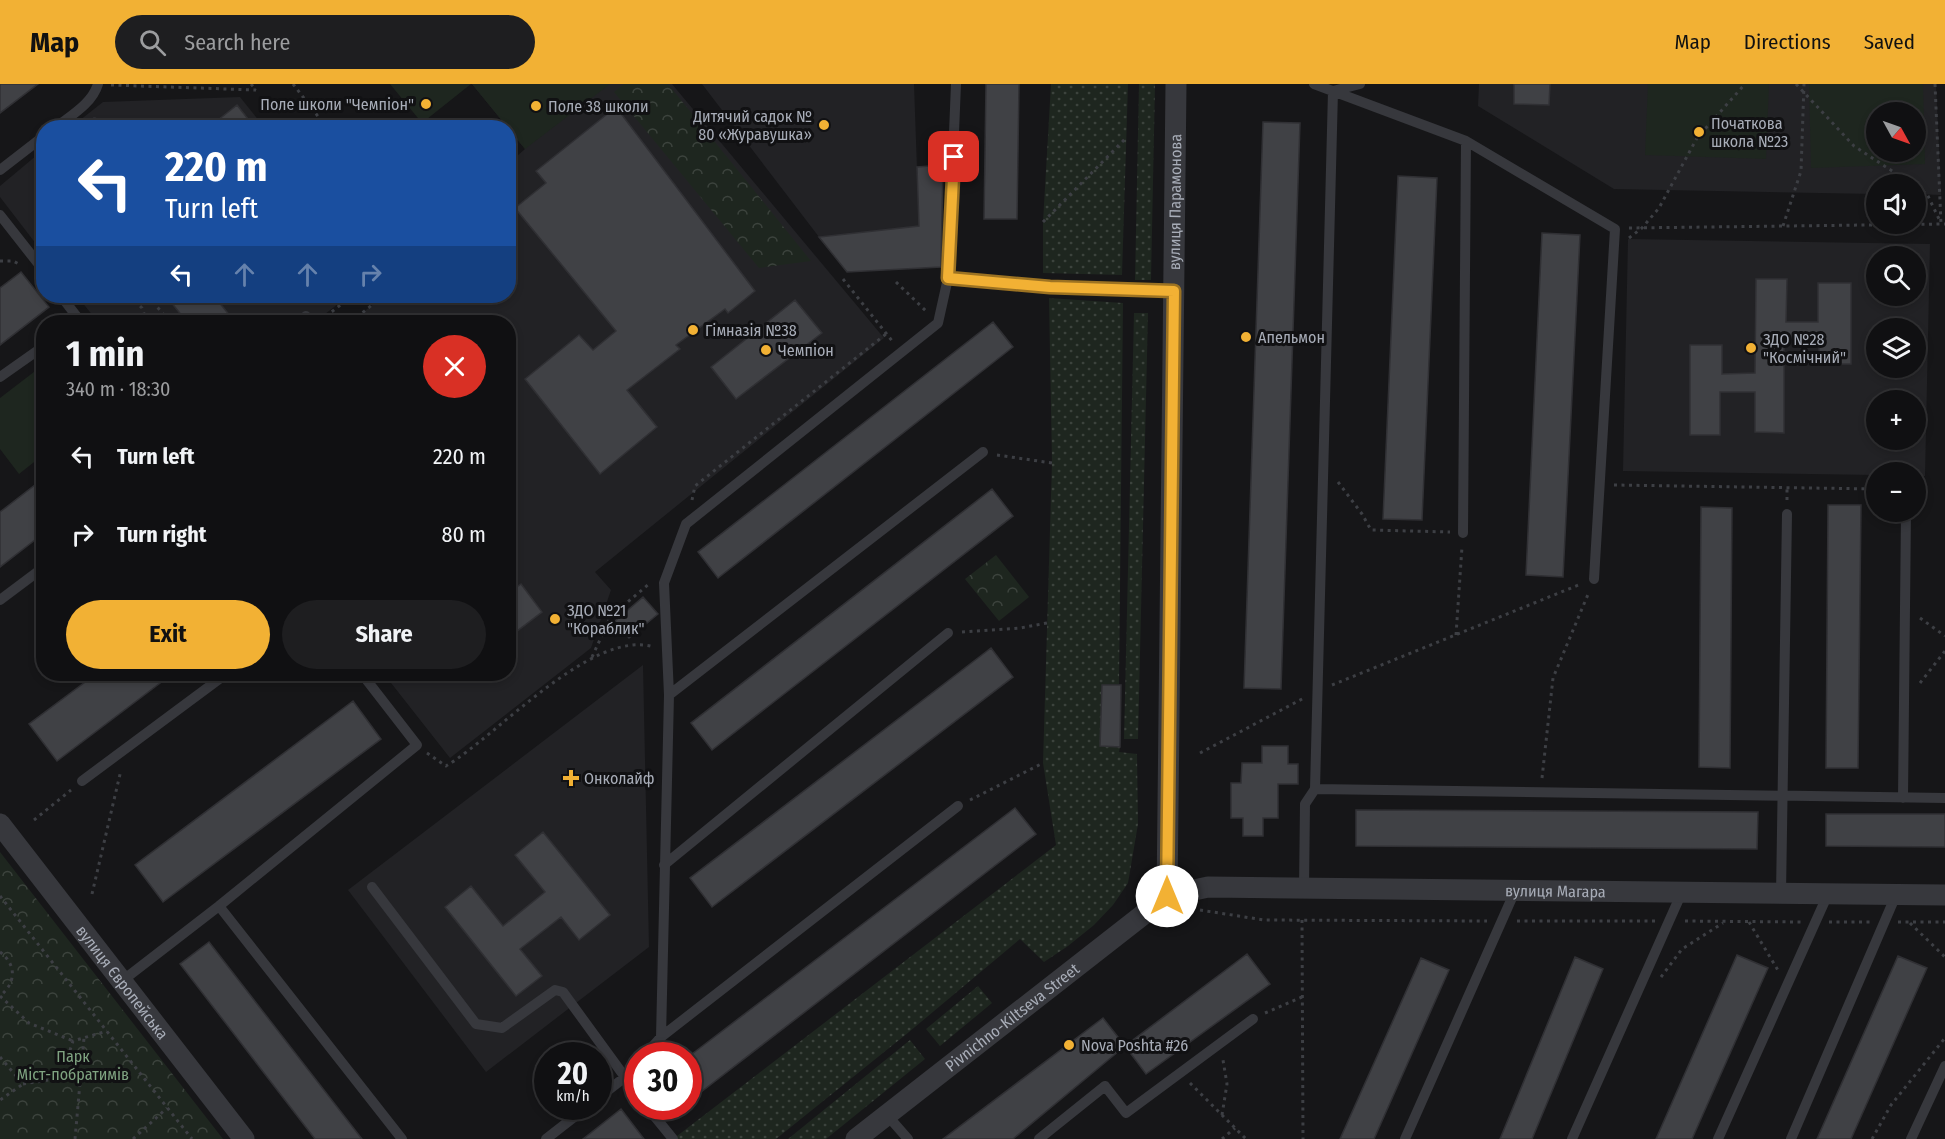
<!DOCTYPE html>
<html lang="en">
<head>
<meta charset="utf-8">
<style>
	body { margin:0; font-family:"Fira Sans Condensed",sans-serif; background:#1e1e20; color:#f1f3f6; height:100vh; display:flex; flex-direction:column; font-size:22px; white-space:nowrap }
	* { box-sizing:border-box; margin:0 }
	p { font-size:20px; color:#9c9d9f }
	.icon { flex:none; width:33px; height:33px; fill:none; stroke:currentColor; stroke-width:2; stroke-linecap:round; stroke-linejoin:round }
	.map { position:relative; flex:1; overflow:hidden }
	.details { position:absolute; left:36px; top:231px; width:480px; height:366px; display:flex; flex-direction:column; background:#101012; border-radius:24px; box-shadow:0 3px 9px #0003,0 0 0 2px #303032 }
	.details>* { flex:none }
	.top-card { position:absolute; left:36px; top:36px; width:480px; height:183px; border-radius:24px; box-shadow:0 3px 9px #0003,0 0 0 2px #303032; background:#1a4fa0; color:#fff; overflow:hidden }
	.needle { width:39px; rotate:130deg }
	.buttons { position:absolute; left:1866px; top:18px; display:grid; gap:12px }
	.buttons a { display:grid; place-items:center; width:60px; height:60px; border-radius:50%; background:#101012; box-shadow:0 3px 9px #0003,0 0 0 2px #303032; font-size:30px }
	.speed { position:absolute; left:534px; top:958px; display:flex; gap:12px; font-size:30px; font-weight:700; text-align:center }
	.speed>* { display:grid; place-content:center; width:78px; height:78px; border-radius:50%; background:#101012; box-shadow:0 3px 9px #0003,0 0 0 2px #303032; line-height:1 }
	.speed small { font-size:15px; font-weight:400 }
	.speed .limit { border:9px solid #d22; background:#fff; color:#111 }
	.pin { position:absolute; display:grid; place-items:center; width:51px; height:51px; color:#fff; margin:-26px; border-radius:12px; box-shadow:0 3px 9px #0006 }
	.me { position:absolute; width:66px; margin:-33px; rotate:0deg; stroke-linejoin:round; filter:drop-shadow(0 0 4px #0008) }
	.turn { display:flex; align-items:center; gap:21px; height:126px; padding:0 30px; font-size:27px }
	.turn .icon { width:78px; height:78px; stroke-width:2.5 }
	.turn b { display:block; font-size:42px; line-height:51px }
	.lanes { display:flex; align-items:center; height:57px; padding:0 30px; background:#0003; justify-content:center; gap:30px; direction:ltr }
	.lanes .off { opacity:.35 }
	.round { display:grid; place-items:center; flex:none; width:63px; height:63px; border-radius:32px; background:#1e1e20 }
	.summary { display:flex; align-items:center; justify-content:space-between; height:102px; padding:0 30px }
	h1 { font-size:36px; font-weight:700; line-height:45px }
	.button { display:flex; gap:12px; margin-top:auto; padding:12px 30px }
	.button a { flex:1; height:69px; border-radius:36px; background:#f2b134; color:#111; font-size:24px; font-weight:700; line-height:69px; text-align:center }
	.button a+a { background:#1e1e20; color:#f1f3f6 }
	ul { padding:0; list-style:none }
	li { display:flex; align-items:center; gap:18px; height:78px; padding:0 30px }
	li div { flex:1 }
	li b { display:block; font-size:22px }
	li em { font-style:normal }
	header { display:flex; align-items:center; gap:36px; box-sizing:border-box; height:84px; padding:0 30px; background:#f2b134; color:#111 }
	header strong { font-size:28px }
	nav { display:flex; gap:33px; margin-inline-start:auto; font-size:21px }
	.search { width:420px; height:54px; background:#1e1e20; display:flex; align-items:center; gap:15px; box-sizing:border-box; padding:0 21px; border-radius:33px; color:#9c9d9f; font-size:22px }
	.map>svg:first-child { display:block }
	.built { fill:#222225; fill-rule:evenodd }
	.grass { fill:url(#grass-dots) }
	.park { fill:url(#park-crowns) }
	.garden { fill:#1e261f; fill-rule:evenodd }
	.building { fill:#404145; stroke:#303034; stroke-width:1.5 }
	.lines { fill:none; stroke-linecap:round; stroke-linejoin:round }
	.path { stroke:#3d3f44; stroke-width:3; stroke-dasharray:3 4.5; stroke-linecap:butt }
	.lane { stroke:#37383d; stroke-width:10 }
	.street { stroke:#37383d; stroke-width:21 }
	.route-casing { stroke:#9d7322; stroke-width:15 }
	.route { stroke:#f2b134; stroke-width:10 }
	.poi-dot { fill:#f2b134; stroke:#111113; stroke-width:2 }
	.labels { text-anchor:middle; stroke-width:6; stroke-linejoin:round; paint-order:stroke }
	.poi-label { font-size:16px; fill:#a8adb8; stroke:#111113; text-anchor:start }
	.street-label { font-size:16px; fill:#a8adb8; stroke:#111113 }
	.park-label { font-size:16px; fill:#7fa381; stroke:#111113 }
</style>
</head>
<body>
<header>
<strong>Map</strong>
<div class="search"><svg class="icon" aria-label="search" viewBox="0 0 24 24"><circle cx="10" cy="10" r="6"/><path d="M15 15l6 6"/></svg>Search here</div>
<nav><a>Map</a><a>Directions</a><a>Saved</a></nav>
</header>
<div class="map">
<svg width="1945" height="1055" viewBox="0 0 1945 1055">
	<defs>
		<pattern id="grass-dots" width="8" height="8" patternUnits="userSpaceOnUse" patternTransform="scale(1.5)"><rect width="8" height="8" fill="#1e261f"/><path d="M2 2h.1M6 6h.1" fill="none" stroke="#3c433d" stroke-width="1.8" stroke-linecap="round"/></pattern>
		<pattern id="park-crowns" width="20" height="18" patternUnits="userSpaceOnUse" patternTransform="scale(1.5)"><rect width="20" height="18" fill="#1e261f"/><path d="M2 6a3 3 0 1 1 6 0M12 15a3 3 0 1 1 6 0" fill="none" stroke="#3c433d"/></pattern>
	</defs>
	<rect width="100%" height="100%" fill="#161618"/>
	<path class="built" d="M472 0H672L884 254 595 488 611 506 591 564 450 674 384 590H508V238H351L376 218 371 212H508L509 79 525 65Z
		M702 0H914L919 142 819 153Z
		M1479 0H1936L1941 111 1916 110V100H1876V110L1614 105 1478 22ZM1876 28H1916V68H1876Z
		M240 13 264 43 70 44 103 18Z
		M43 66V169L0 113V102Z
		M1628 155 1930 160 1925 392H1916V388H1876V391L1623 387ZM1876 172H1916V212H1876ZM1876 244H1916V284H1876ZM1876 316H1916V356H1876Z
		M77 212H348L315 238H98Z
		M643 581 649 863 486 988 348 806Z"/>
	<path class="grass" d="M1051 0H1128L1122 191 1043 189V138Z
		M1139 0H1155L1151 196H1135Z
		M1049 214 1123 219 1119 600 1102 601 1100 662 1120 663 1119 668 1137 670 1138 740 1128 799 1113 821 1094 841 1068 862 1044 878 1020 855 909 948 776 1055H673L1056 761 1043 679 1052 379Z
		M1134 229H1148L1138 655H1124Z
		M978 902 992 919 940 962 926 945Z
		M910 956 925 975 826 1055H788Z"/>
	<path class="park" d="M624 0H668L811 177 759 184 614 8Z
		M996 471 1029 513 999 537 965 495Z
		M0 768 223 1055H0Z"/>
	<path class="garden" d="M390 0H471L422 39Z
		M472 0H610L525 65Z
		M1648 0H1769L1766 75 1645 71Z
		M1809 0H1923L1925 80 1811 84ZM1916 28V68H1876V28Z
		M43 281V371L19 390 0 365V314Z"/>
	<path class="building" d="M0 0H38L0 29Z
		M986 0H1019L1017 135H984Z
		M1514 0H1550L1549 21 1514 20Z
		M237 21 255 44H208Z
		M616 23 755 207 728 229 725 225 676 261 680 265 627 306 657 343 600 390 525 295 579 251 593 266 616 247 515 124 546 99 536 87Z
		M1263 38 1300 39 1281 605 1244 604Z
		M943 81 941 183 847 188 819 153 919 142 917 83Z
		M1398 92 1437 94 1422 436 1383 435Z
		M1542 149 1580 151 1563 493 1526 491Z
		M21 188 49 223 0 261V204Z
		M1756 195H1787L1786 238H1818V199H1851V280H1819V254H1784V349L1755 348V308H1720V351H1690V261H1722V290L1755 289Z
		M166 212H214L235 238H187Z
		M795 216 822 249 736 315 711 283Z
		M993 238 1013 263 718 494 698 468Z
		M44 394V449L0 483V428Z
		M992 405 1013 432 712 666 691 639Z
		M1828 421H1861L1858 684H1826Z
		M1701 423 1732 424 1730 684 1699 683Z
		M521 500 542 528 508 554V509Z
		M643 513 658 530 629 554 615 537Z
		M991 564 1013 593 712 823 690 794Z
		M96 590H172L57 677 29 640Z
		M1102 601H1121L1120 663 1100 662Z
		M353 617 381 655 163 818 135 781Z
		M1262 662H1288V680H1298V700H1278V734H1263V752H1243V734H1231V699H1241L1242 679H1262Z
		M1015 724 1036 750 688 1018V973Z
		M1356 726 1758 728 1757 765 1356 762Z
		M1826 730H1945V763L1826 762Z
		M543 748 610 831 579 856 561 833 520 865 542 892 516 912 445 823 471 802 503 842 545 808 515 771Z
		M209 858 362 1055H315L180 880Z
		M1247 870 1270 900 1146 990 1125 962Z
		M1737 871 1768 884 1692 1055H1656Z
		M1898 872 1927 884 1851 1055H1817Z
		M1575 873 1603 885 1532 1055H1500Z
		M1421 874 1449 886 1374 1055H1340Z
		M1103 934 1125 962 1013 1055H943Z
		M621 1025 644 1055H583Z"/>
	<g class="lines">
		<path class="path" d="M251 0 256 6
			M293 0 327 44
			M1796 0 1854 62 1912 100
			M1935 0 1941 140
			M111 1 256 6
			M94 44 95 30
			M1916 103 1927 110 1940 137
			M1043 138 1126 54
			M1783 142 1801 87 1804 0
			M1629 144 1945 140
			M1629 154 1642 144 1659 124 1697 54 1745 0
			M0 177H13L19 180
			M843 195 893 258
			M896 198 926 227
			M129 212 142 224 147 238
			M148 212 170 238
			M320 237 352 212
			M351 238 383 212
			M997 371 1052 379
			M1338 398 1362 430 1371 446 1450 448
			M1614 401 1876 405
			M692 416 695 402 886 250
			M1787 416V404
			M1920 534 1945 552
			M962 548 1020 544 1047 539
			M1456 551 1462 463
			M592 573 611 532 649 500
			M1920 599 1945 567
			M1332 601 1581 500
			M427 669 446 682C497 652 592 544 654 563
			M1200 669 1304 614
			M1542 694 1553 594 1589 508
			M970 716 1043 679
			M34 736 71 706
			M92 810 121 686
			M0 812 192 1055
			M1200 826 1264 836 1487 837
			M1302 836 1303 1055
			M1517 837H1655
			M1685 837 1802 838
			M1749 838 1779 888
			M1829 838H1871
			M1898 838H1945
			M1910 839 1945 873
			M0 868C17 881 16 899 0 912
			M1661 893 1682 865 1723 839
			M0 912 29 939 73 957
			M1265 929 1302 913
			M0 973 23 1000 0 1016
			M1190 999 1246 1055
			M23 1000 61 994 73 957 107 947
			M1222 1031 1227 1000 1223 976
			M75 1055 84 954
			M133 1055 167 1024
			M1222 1055 1235 1044
			M1872 1055 1891 1021 1945 954"/>
		<path class="lane" d="M1314 0 1466 57 1615 145 1594 495
			M55 44C70 32 92 20 98 0
			M0 86 44 52
			M0 131 44 187
			M948 194 956 0
			M61 212 81 238
			M306 232 307 238
			M0 293 44 262
			M1463 449 1466 57
			M0 516 44 483
			M669 611 983 368
			M82 697 226 590
			M1315 705 1945 714
			M1903 714 1906 428
			M664 781 948 549
			M372 803 476 940 502 944 555 906 563 908 638 1011
			M1304 804 1305 720 1315 705 1333 7 1360 0
			M1781 810 1787 430
			M219 822 402 1055
			M122 897 219 822 417 661 362 590
			M661 953 958 722
			M644 972 661 953 669 611 664 499 686 440 938 239 948 194 1050 203 1174 207
			M598 1014 624 994 638 979
			M647 1023 673 1055
			M887 1031 908 1055
			M546 1055 587 1023
			M1039 1055 1105 1002 1126 1029 1253 935
			M1405 1055 1515 807
			M1572 1055 1682 808
			M1718 1055 1828 810
			M1791 1055 1896 811
			M1911 1055 1945 982"/>
		<g class="street">
			<path id="s1" d="M0 740 244 1055"/>
			<path id="s2" d="M1167 812 1176 0"/>
			<path id="s3" d="M856 1055 1167 812 1208 803 1945 811"/>
		</g>
	</g>
	<g class="lines">
		<g class="route-casing">
			<path id="route" d="M954 73 948 194 1050 203 1174 207 1167 812"/>
		</g>
		<use href="#route" class="route"/>
	</g>
	<g class="poi-dot">
		<circle cx="426" cy="20" r="6"/>
		<circle cx="536" cy="22" r="6"/>
		<circle cx="824" cy="41" r="6"/>
		<circle cx="1699" cy="48" r="6"/>
		<circle cx="693" cy="246" r="6"/>
		<circle cx="1246" cy="253" r="6"/>
		<circle cx="1751" cy="264" r="6"/>
		<circle cx="766" cy="266" r="6"/>
		<circle cx="555" cy="535" r="6"/>
		<path d="M568 685h6v6h6v6h-6v6h-6v-6h-6v-6h6z"/>
		<circle cx="1069" cy="961" r="6"/>
	</g>
	<g class="labels">
		<g class="poi-label">
			<text x="414" y="26" text-anchor="end">Поле школи "Чемпіон"</text>
			<text x="548" y="28">Поле 38 школи</text>
			<text x="812" y="38" text-anchor="end">Дитячий садок №<tspan x="812" dy="18">80 «Журавушка»</tspan></text>
			<text x="1711" y="45">Початкова<tspan x="1711" dy="18">школа №23</tspan></text>
			<text x="705" y="252">Гімназія №38</text>
			<text x="1258" y="259">Апельмон</text>
			<text x="1763" y="261">ЗДО №28<tspan x="1763" dy="18">"Космічний"</tspan></text>
			<text x="778" y="272">Чемпіон</text>
			<text x="567" y="532">ЗДО №21<tspan x="567" dy="18">"Кораблик"</tspan></text>
			<text x="584" y="700">Онколайф</text>
			<text x="1081" y="967">Nova Poshta #26</text>
		</g>
		<g class="street-label">
			<text dy="6" stroke="none"><textPath href="#s2" startOffset="694">вулиця Парамонова</textPath></text>
			<text dy="6" stroke="none"><textPath href="#s3" startOffset="784">вулиця Магара</textPath></text>
			<text dy="6" stroke="none"><textPath href="#s1" startOffset="200">вулиця Європейська</textPath></text>
			<text dy="6" stroke="none"><textPath href="#s3" startOffset="198">Pivnichno-Kiltseva Street</textPath></text>
		</g>
		<g class="park-label">
			<text x="73" y="978">Парк<tspan x="73" dy="18">Міст-побратимів</tspan></text>
		</g>
	</g>
</svg>
<div class="buttons">
<a><svg class="needle" viewBox="-14 -14 28 28"><path d="M0-13l5 13h-10z" fill="#e53935"/><path d="M0 13l5-13h-10z" fill="#9c9d9f"/></svg></a>
<a><svg class="icon" aria-label="sound" viewBox="0 0 24 24"><path d="M4 9h4l5-4v14l-5-4H4zM17 9q2 3 0 6"/></svg></a>
<a><svg class="icon" aria-label="search" viewBox="0 0 24 24"><circle cx="10" cy="10" r="6"/><path d="M15 15l6 6"/></svg></a>
<a><svg class="icon" aria-label="layers" viewBox="0 0 24 24"><path d="M12 4l9 5-9 5-9-5zM3 14l9 5 9-5"/></svg></a>
<a>+</a>
<a>−</a>
</div>
<div class="speed"><div>20<small>km/h</small></div><div class="limit">30</div></div>
<div class="pin" style="left:954px;top:73px;background:#d93025"><svg class="icon" aria-label="arrive" viewBox="0 0 24 24"><path d="M6 21V4h12l-3 4 3 4H6"/></svg></div>
<svg class="me" style="left:1167px;top:812px" viewBox="-20 -20 40 40"><circle r="19" fill="#fff"/><path d="M0-13L10 11 0 6-10 11z" fill="#f2b134"/></svg>
<div class="top-card">
<div class="turn"><svg class="icon" aria-label="left" viewBox="0 0 24 24"><path d="M17 20v-9H6M10 6l-5 5 5 5"/></svg><div><b>220 m</b>Turn left</div></div>
<div class="lanes"><svg class="icon" aria-label="left" viewBox="0 0 24 24"><path d="M17 20v-9H6M10 6l-5 5 5 5"/></svg><svg class="icon off" aria-label="ahead" viewBox="0 0 24 24"><path d="M12 20V5M6 11l6-6 6 6"/></svg><svg class="icon off" aria-label="ahead" viewBox="0 0 24 24"><path d="M12 20V5M6 11l6-6 6 6"/></svg><svg class="icon off" aria-label="right" viewBox="0 0 24 24"><path d="M7 20v-9h11M14 6l5 5-5 5"/></svg></div>
</div>
<section class="details">
<div class="summary"><div><h1>1 min</h1><p>340 m · 18:30</p></div><a class="round" style="background:#d93025;color:#fff"><svg class="icon" aria-label="close" viewBox="0 0 24 24"><path d="M6 6l12 12M18 6L6 18"/></svg></a></div>
<ul>
<li><svg class="icon" aria-label="left" viewBox="0 0 24 24"><path d="M17 20v-9H6M10 6l-5 5 5 5"/></svg><div><b>Turn left</b></div><em>220 m</em></li>
<li><svg class="icon" aria-label="right" viewBox="0 0 24 24"><path d="M7 20v-9h11M14 6l5 5-5 5"/></svg><div><b>Turn right</b></div><em>80 m</em></li>
</ul>
<div class="button"><a>Exit</a><a>Share</a></div>
</section>
</div>
</body>
</html>
